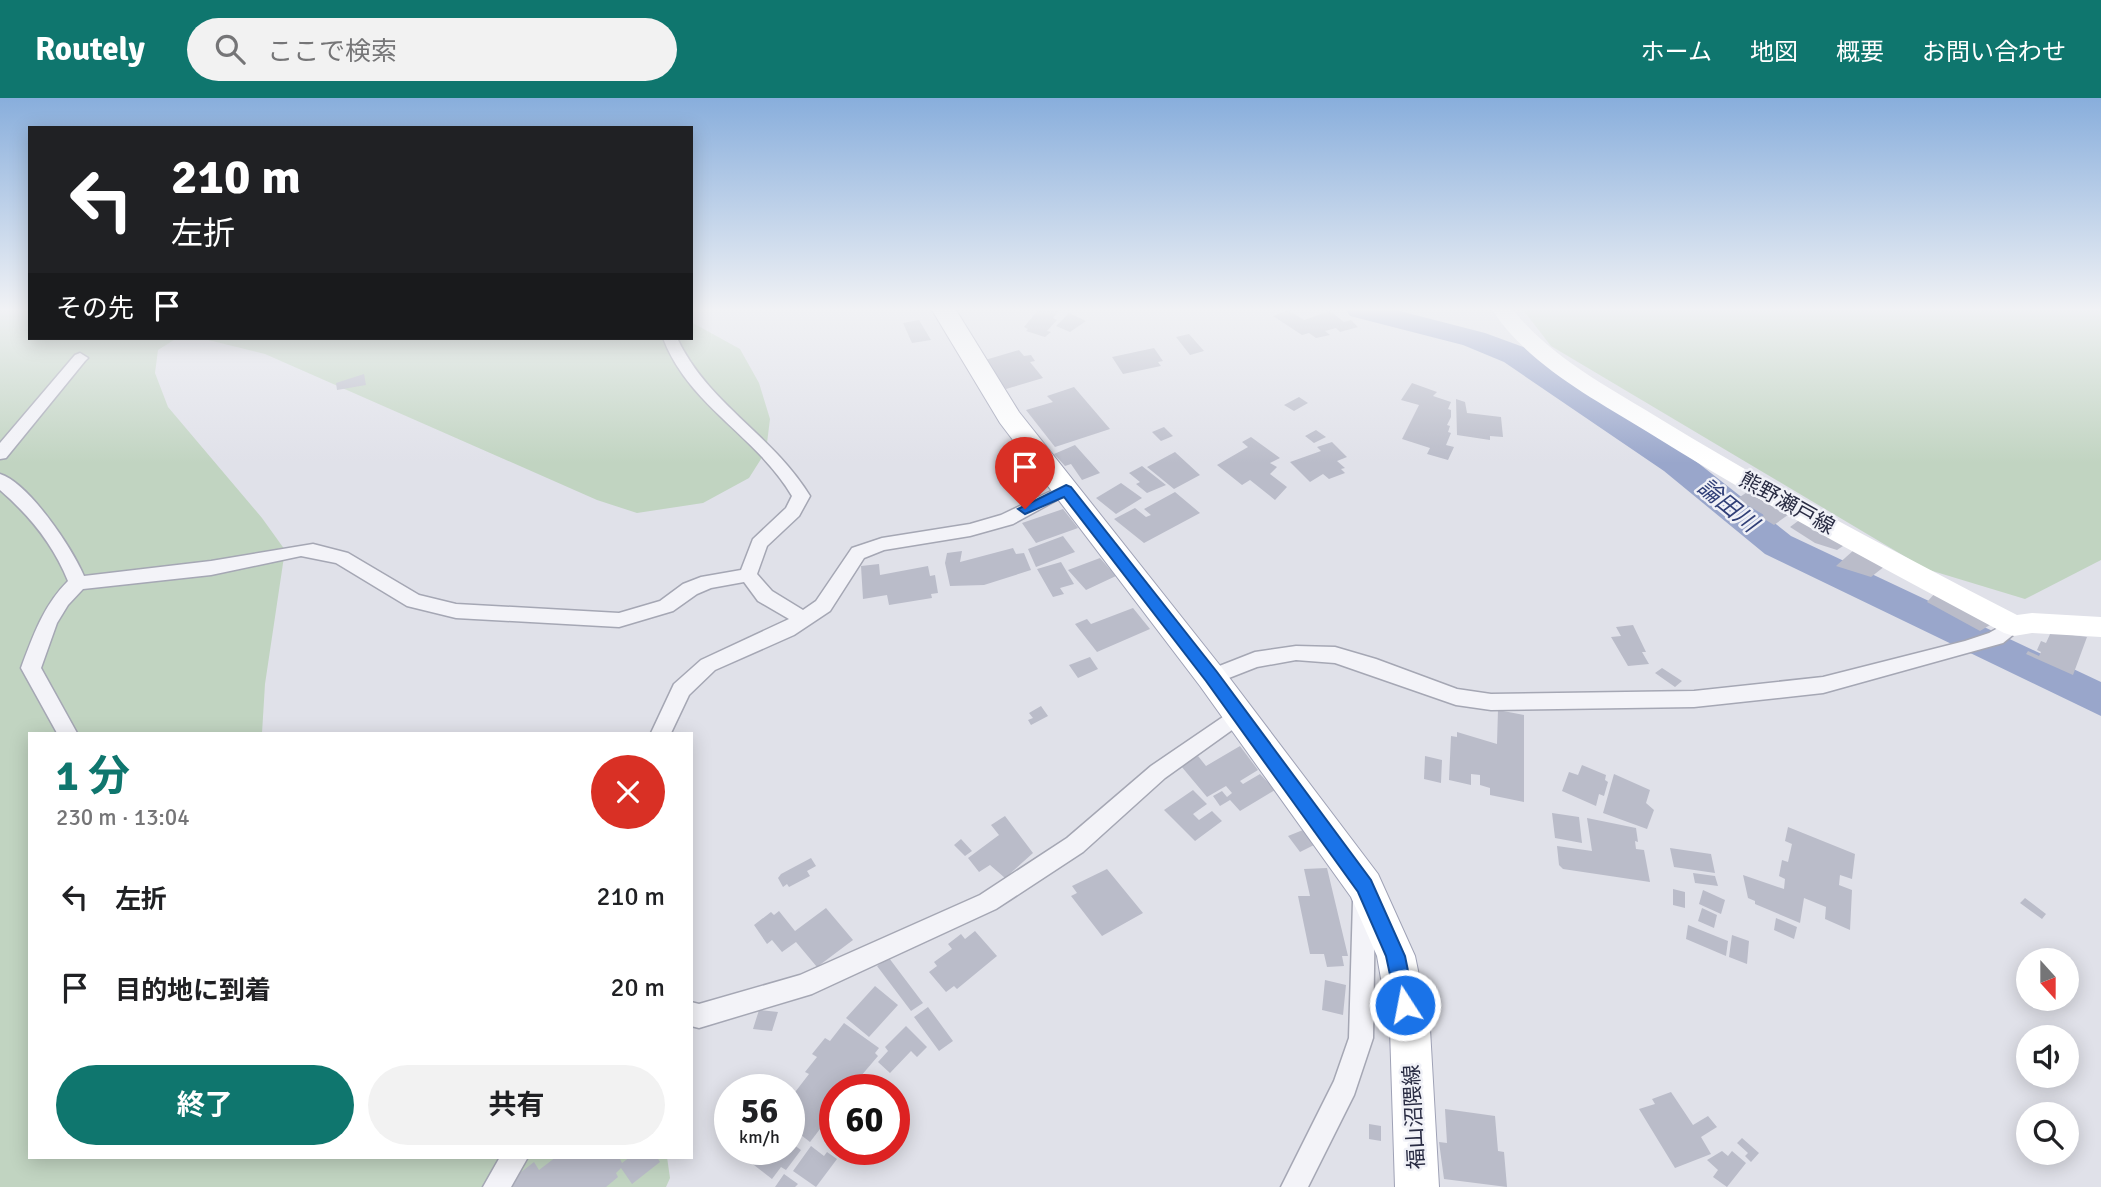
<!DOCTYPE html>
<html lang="ja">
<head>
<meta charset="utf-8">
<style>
	body { margin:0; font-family:Signika,"Noto Sans JP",sans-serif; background:#f2f2f2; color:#202124; height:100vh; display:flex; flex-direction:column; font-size:26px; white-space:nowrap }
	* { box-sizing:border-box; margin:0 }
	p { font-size:23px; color:#757577 }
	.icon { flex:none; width:38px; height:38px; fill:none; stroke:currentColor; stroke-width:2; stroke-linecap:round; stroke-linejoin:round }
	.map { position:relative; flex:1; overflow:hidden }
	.sheet { position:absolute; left:28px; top:634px; width:665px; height:427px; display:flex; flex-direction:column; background:#fff; border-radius:0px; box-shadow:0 4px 18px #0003 }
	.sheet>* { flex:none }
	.banner { position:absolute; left:28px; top:28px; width:665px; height:214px; border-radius:0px; box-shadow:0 4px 18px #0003; background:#202124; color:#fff; overflow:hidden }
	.needle { width:46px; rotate:159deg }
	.fabs { position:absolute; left:2016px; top:850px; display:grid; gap:14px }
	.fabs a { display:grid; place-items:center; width:63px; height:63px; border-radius:50%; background:#fff; box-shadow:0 4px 18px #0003; font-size:35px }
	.speed { position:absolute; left:714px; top:976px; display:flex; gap:14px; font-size:35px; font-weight:700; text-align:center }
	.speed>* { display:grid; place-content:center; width:91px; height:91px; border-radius:50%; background:#fff; box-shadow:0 4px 18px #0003; line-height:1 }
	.speed small { font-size:18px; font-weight:400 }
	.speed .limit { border:10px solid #d22; background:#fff; color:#111 }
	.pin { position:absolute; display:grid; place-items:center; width:60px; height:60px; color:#fff; margin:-72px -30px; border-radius:50% 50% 50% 0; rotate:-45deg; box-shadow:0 0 7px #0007 }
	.pin .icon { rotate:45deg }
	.me { position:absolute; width:77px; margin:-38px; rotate:349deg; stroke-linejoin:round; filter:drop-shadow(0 0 5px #0008) }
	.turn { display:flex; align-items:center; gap:24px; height:147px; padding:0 28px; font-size:32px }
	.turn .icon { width:91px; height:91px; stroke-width:2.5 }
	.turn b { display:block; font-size:49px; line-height:60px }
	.then { display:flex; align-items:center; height:66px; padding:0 28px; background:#0003; gap:14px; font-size:26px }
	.round { display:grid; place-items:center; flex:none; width:74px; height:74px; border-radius:37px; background:#f2f2f2 }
	.overview { display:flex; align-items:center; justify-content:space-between; height:119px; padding:0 28px }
	h1 { font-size:42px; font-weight:700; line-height:52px; color:#0f766e }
	.button { display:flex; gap:14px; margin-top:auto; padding:14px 28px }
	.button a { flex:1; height:80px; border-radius:42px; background:#0f766e; color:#fff; font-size:28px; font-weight:700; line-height:80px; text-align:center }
	.button a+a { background:#f2f2f2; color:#202124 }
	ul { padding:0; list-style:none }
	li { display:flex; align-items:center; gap:21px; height:91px; padding:0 28px }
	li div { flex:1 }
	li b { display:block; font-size:26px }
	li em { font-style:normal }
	header { display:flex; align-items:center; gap:42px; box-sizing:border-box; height:98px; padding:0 35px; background:#0f766e; color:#fff }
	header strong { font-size:33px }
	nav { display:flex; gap:38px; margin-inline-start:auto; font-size:24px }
	.search { width:490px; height:63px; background:#f2f2f2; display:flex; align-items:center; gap:18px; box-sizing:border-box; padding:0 24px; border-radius:38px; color:#757577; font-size:26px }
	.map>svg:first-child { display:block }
	.green { fill:#c1d4c1 }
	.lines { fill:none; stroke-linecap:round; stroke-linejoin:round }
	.river { fill:#99a6cb; fill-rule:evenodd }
	.building { fill:#babcc9 }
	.minor-casing { stroke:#a5a7b4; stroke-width:3 }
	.primary-casing { stroke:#9fa2b6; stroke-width:2 }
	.minor { fill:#f3f3f8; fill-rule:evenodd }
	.secondary { fill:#fff; fill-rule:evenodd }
	.primary { fill:#fff; fill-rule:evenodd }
	.route { fill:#1a73e8; stroke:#114b97; stroke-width:2 }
	.labels { text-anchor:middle; stroke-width:5; stroke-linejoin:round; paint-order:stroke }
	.street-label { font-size:21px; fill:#282b42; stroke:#f0f1f7 }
	.water-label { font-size:23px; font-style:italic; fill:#303f77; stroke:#f0f1f7 }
</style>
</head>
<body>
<header>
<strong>Routely</strong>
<div class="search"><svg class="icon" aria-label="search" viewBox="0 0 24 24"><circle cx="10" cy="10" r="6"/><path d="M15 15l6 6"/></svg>ここで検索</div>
<nav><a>ホーム</a><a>地図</a><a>概要</a><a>お問い合わせ</a></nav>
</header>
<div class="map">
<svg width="2101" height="1089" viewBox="0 0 2101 1089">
	<rect width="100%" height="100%" fill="#e0e1e9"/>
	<path class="green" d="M0 212H30V240H177L158 252 155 275 168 309 262 420 285 452 265 586 262 635H30V1059H667L670 1080 666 1089H0Z
		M1523 212H2101V462L2025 501 1926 471 1551 248Z
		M691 224 740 251 759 285 770 321 766 353 749 380 703 405 637 415 597 402 265 256 200 240H691Z"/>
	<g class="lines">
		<path class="river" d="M1346 212H1396L1485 235 1526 250 1688 357 1791 438 2101 584V618L1765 456 1664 373 1504 264 1463 247 1350 218Z"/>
	</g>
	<path class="building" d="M1038 212H1059L1053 220 1057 222 1047 233 1051 234 1045 239 1026 233 1028 231 1024 229Z
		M1288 212 1304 222 1330 213 1344 224 1351 222 1358 229 1340 234 1336 230 1325 233 1330 237 1316 240 1309 235 1302 237 1273 218Z
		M1069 215 1086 223 1070 234 1056 228Z
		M919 222 931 242 912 245 903 225Z
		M1189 236 1204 253 1190 257 1176 239Z
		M1154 250 1163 263 1158 264 1161 268 1123 276 1112 259Z
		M1019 252 1024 258 1031 257 1035 263 1030 264 1043 280 1006 291 985 262Z
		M364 276 366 287 337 292 336 285Z
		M1412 285 1437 294 1433 298 1451 304 1448 311 1451 312V319L1447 327 1450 328 1448 334 1451 335 1446 347 1454 349 1448 362 1427 356 1430 350 1402 341 1419 307 1401 302Z
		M1074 289 1110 331 1055 349 1026 312 1053 304 1047 298Z
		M1299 299 1308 305 1294 313 1284 307Z
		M1456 301 1465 304 1467 315 1501 319 1503 339 1490 338V342L1457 337Z
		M1164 329 1173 338 1161 343 1152 334Z
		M1316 332 1326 339 1314 345 1305 338Z
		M1251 339 1280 360 1270 365 1277 369 1270 376 1287 389 1275 402 1250 382 1242 387 1217 367 1248 349 1242 344Z
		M1332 344 1347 359 1337 363 1345 370 1341 371 1345 375 1329 381 1323 376 1310 384 1290 364 1321 353 1317 349Z
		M1075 347 1100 375 1082 382 1071 366 1065 368 1054 356Z
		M1175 354 1200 377 1174 391 1147 369Z
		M1142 368 1166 387 1147 395 1136 386 1140 384 1129 375Z
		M1121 385 1142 400 1116 416 1096 400Z
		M1753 390 1792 414 1774 427 1761 419 1764 417 1737 401Z
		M1175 394 1200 415 1144 445 1114 421 1135 410 1146 419 1151 417 1144 411Z
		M1063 411 1078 430 1036 445 1022 425Z
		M1802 420 1846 446 1837 452 1815 445 1790 429Z
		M1063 438 1075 454 1036 469 1028 451Z
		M1013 450 1016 456 1024 455 1031 472 984 487 950 488 945 465 947 455 962 453 960 464Z
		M1855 451 1885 468 1871 479 1836 468Z
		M1100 460 1116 478 1086 492 1068 472Z
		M1061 464 1074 486 1060 490 1064 496 1053 499 1037 471Z
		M879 466 880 477 928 468 930 478 935 477 938 495 931 496 932 500 889 507 887 497 863 501 861 468Z
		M1936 494 1990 527 1980 533 1927 504Z
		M1133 510 1150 531 1097 554 1075 526 1087 521 1091 526Z
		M1633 527 1646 554H1642L1649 566 1628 568 1611 539 1621 538 1616 529Z
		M2051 534 2087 539 2073 577 2026 556 2028 553 2039 558 2041 554 2037 552 2041 543 2046 545Z
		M1090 559 1098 571 1078 580 1069 567Z
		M1662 570 1682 583 1675 589 1655 575Z
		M1041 608 1048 618 1031 627 1028 622 1033 620 1029 615Z
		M1498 612 1524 617V704L1490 697V690L1480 687V677L1471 676V687L1449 682 1451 638 1457 639V634L1497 646Z
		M1240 648 1258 672 1240 683 1243 686 1260 676 1275 692 1240 713 1230 702 1220 708 1213 698 1222 693 1227 699 1232 695 1226 688 1207 699 1181 668 1198 658 1206 668Z
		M1425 658 1442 662 1441 685 1424 681Z
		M1582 667 1606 677 1605 682 1608 684 1604 698 1599 696 1596 708 1562 693 1569 674 1578 677Z
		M1614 676 1650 692 1646 705 1654 712 1647 731 1603 715Z
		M1193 692 1207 706 1193 716 1199 722 1212 713 1222 723 1195 743 1164 712Z
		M1552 715 1579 719 1582 745 1555 740Z
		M1005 718 1033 755 1005 780 990 767 979 774 968 760 999 737 991 727Z
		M1587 720 1636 730 1638 744 1635 743 1636 751 1644 752 1650 784 1563 771 1559 767 1557 748 1592 753Z
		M1788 729 1855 756 1852 781 1840 777 1839 787 1852 792 1850 832 1825 821 1826 809 1804 800 1800 825 1755 806V803L1748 800 1743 777 1784 791 1785 781 1779 778 1782 762 1788 764 1792 746 1785 743Z
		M1303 732 1314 747 1300 754 1288 738Z
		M961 741 972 753 965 758 954 747Z
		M1670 750 1711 756 1715 775 1674 769Z
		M811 760 816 768 807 773 810 778 789 789 787 786 783 789 778 780 781 776Z
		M1327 770 1348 858H1342L1344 868 1327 869 1324 856H1310L1298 798H1310L1304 771Z
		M1107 771 1143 815 1102 838 1071 798 1077 795 1072 788Z
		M1693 775 1715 778 1718 788 1695 785Z
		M1673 791 1685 794V810L1673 807Z
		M1703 792 1725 802 1721 816 1699 806Z
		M2025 800 2046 816 2042 821 2020 805Z
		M826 810 853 842 817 869 796 844 782 854 772 842 767 846 754 827 771 814 774 817 779 813 795 833Z
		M1702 810 1717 817 1714 830 1698 823Z
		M1776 820 1797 829 1794 841 1774 832Z
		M1688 827 1728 843 1726 858 1686 841Z
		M975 833 997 858 957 891 954 888 946 894 929 874 937 868 934 864 952 851 948 846 961 836 965 841Z
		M1732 837 1749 843 1747 866 1729 859Z
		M889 860 923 905 911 913 877 868Z
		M1325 882 1346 887 1343 917 1322 912Z
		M875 888 898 907 869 939 846 920Z
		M928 909 953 943 939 953 914 919Z
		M759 912 778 914 772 933 753 931Z
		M844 925 879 950 875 955 878 958 849 992H835V1022L830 1018 810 1044 801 1037 794 1047 801 1052 786 1072 781 1069 772 1081 737 1054 789 1052V1002L809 976 805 974 817 959 812 956 825 940 830 943Z
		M906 928 927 949 917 959 911 953 890 975 878 964 888 953 885 949Z
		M1671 994 1693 1027 1708 1018 1717 1029 1701 1039 1711 1056 1675 1070 1639 1011 1655 1006 1652 1001Z
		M1445 1011 1495 1018 1498 1053 1504 1054 1507 1089 1444 1081 1439 1044 1447 1045Z
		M1369 1026 1381 1028V1043L1369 1041Z
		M835 1028V1051L824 1043Z
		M1742 1040 1759 1055 1751 1064 1745 1058 1748 1055 1737 1045Z
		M811 1048 824 1058 827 1054 837 1061 816 1089 793 1073Z
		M1722 1053 1728 1058 1732 1053 1746 1065 1727 1089 1713 1079 1718 1072 1707 1062Z
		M556 1059H619L622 1065 630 1059H657L660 1064 632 1086 621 1070 616 1075 618 1079 606 1089H502L534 1064 539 1072Z
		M784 1076 798 1086 795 1089H775Z"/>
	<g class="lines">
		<g class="minor-casing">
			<path id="minor" d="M663 240H677C708 306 772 336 810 398L799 418 767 448 757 476 772 493 803 512 816 503 852 450 882 440 970 426 1001 417 1066 386 1075 392 1013 426 970 438 884 452 864 460 830 513 794 537 715 572 689 597 671 635H651L674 586 701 562 789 521 758 503 744 484 711 490 697 496 673 513 619 529 456 520 407 508 336 465 301 458 211 477 83 491 68 507 57 525 41 570 77 635H57L21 570C33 538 43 508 68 483 53 446 30 418 0 392V376C29 385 72 450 84 478L211 463 313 446 348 455 419 497 456 506 619 515 660 503 683 486 701 479 741 472 753 441 786 410 792 398C757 338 688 307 663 240Z
				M80 255 88 260 85 263 6 360 0 361V345L75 257Z
				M2014 521 2024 528 2003 545 1823 595 1694 609 1491 612 1456 607 1335 565 1296 562 1257 569 1211 587 1204 584 1201 579 1204 574 1255 554 1296 548 1335 549 1376 561 1457 591 1491 596 1694 593 1823 579 1965 543 1989 535Z
				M1239 608 1246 610 1249 616 1246 622 1165 680 1083 754 996 811 812 896 699 930 691 928V904L699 906 800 877 980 797 1067 740 1151 668Z
				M1364 793 1372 796 1375 803 1373 940 1354 997 1308 1089H1281L1334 983 1349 940 1353 803 1356 796Z
				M500 1059H528L511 1089H483Z"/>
		</g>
		<g class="primary-casing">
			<path id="primary" d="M932 212H956L1019 314 1222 570 1378 776 1415 858 1430 931 1439 1089H1395L1390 931 1377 858 1351 799 1200 588 1000 325Z"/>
		</g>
		<use href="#minor" class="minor"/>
		<path class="secondary" d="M1492 212H1513C1553 261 1610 290 1662 322 1778 393 1897 455 2017 517L2032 515 2101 519V539L2032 535 2014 538 2004 535C1883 470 1762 406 1646 333 1591 299 1529 267 1492 212Z"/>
		<use href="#primary" class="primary"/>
	</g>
	<linearGradient id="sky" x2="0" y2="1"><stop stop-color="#88aedc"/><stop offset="0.58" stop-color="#f1f2f5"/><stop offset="1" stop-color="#f1f2f5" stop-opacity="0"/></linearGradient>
	<rect width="2101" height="365" fill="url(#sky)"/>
	<path class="route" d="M1066 387 1071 389 1217 574 1371 782 1405 858 1415 907 1412 914 1405 917 1398 914 1386 858 1358 794 1206 583 1064 399 1025 416 1018 411Z"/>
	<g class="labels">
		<g class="street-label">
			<text transform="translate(1787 405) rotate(29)" y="7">熊野瀬戸線</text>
			<text transform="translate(1414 1019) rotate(-93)" y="7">福山沼隈線</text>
		</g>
		<g class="water-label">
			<text transform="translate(1728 407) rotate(39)" y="8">論田川</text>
		</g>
	</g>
</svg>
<div class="fabs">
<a><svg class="needle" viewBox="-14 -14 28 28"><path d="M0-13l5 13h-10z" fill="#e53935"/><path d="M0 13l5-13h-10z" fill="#757577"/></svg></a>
<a><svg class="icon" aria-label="sound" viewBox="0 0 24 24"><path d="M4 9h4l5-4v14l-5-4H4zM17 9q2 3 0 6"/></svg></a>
<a><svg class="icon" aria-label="search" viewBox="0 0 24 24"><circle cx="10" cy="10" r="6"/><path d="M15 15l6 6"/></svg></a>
</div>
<div class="speed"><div>56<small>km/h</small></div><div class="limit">60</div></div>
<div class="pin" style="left:1025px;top:411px;background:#d93025"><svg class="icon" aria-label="arrive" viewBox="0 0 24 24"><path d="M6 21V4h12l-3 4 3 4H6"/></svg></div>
<svg class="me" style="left:1405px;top:907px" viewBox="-20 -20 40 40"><circle r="17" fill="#1a73e8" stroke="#fff" stroke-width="3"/><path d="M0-11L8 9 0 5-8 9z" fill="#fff"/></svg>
<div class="banner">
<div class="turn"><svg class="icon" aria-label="left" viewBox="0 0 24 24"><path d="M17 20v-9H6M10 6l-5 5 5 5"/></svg><div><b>210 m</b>左折</div></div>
<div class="then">その先<svg class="icon" aria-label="arrive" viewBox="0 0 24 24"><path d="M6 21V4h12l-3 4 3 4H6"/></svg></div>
</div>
<section class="sheet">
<div class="overview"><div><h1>1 分</h1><p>230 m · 13:04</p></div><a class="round" style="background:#d93025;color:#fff"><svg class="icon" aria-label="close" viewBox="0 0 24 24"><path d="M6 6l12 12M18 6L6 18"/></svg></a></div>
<ul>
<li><svg class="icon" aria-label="left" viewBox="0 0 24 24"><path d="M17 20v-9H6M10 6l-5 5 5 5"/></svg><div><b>左折</b></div><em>210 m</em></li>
<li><svg class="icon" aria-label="arrive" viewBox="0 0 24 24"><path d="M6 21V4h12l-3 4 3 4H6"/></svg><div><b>目的地に到着</b></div><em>20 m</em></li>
</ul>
<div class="button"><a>終了</a><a>共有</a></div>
</section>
</div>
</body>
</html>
